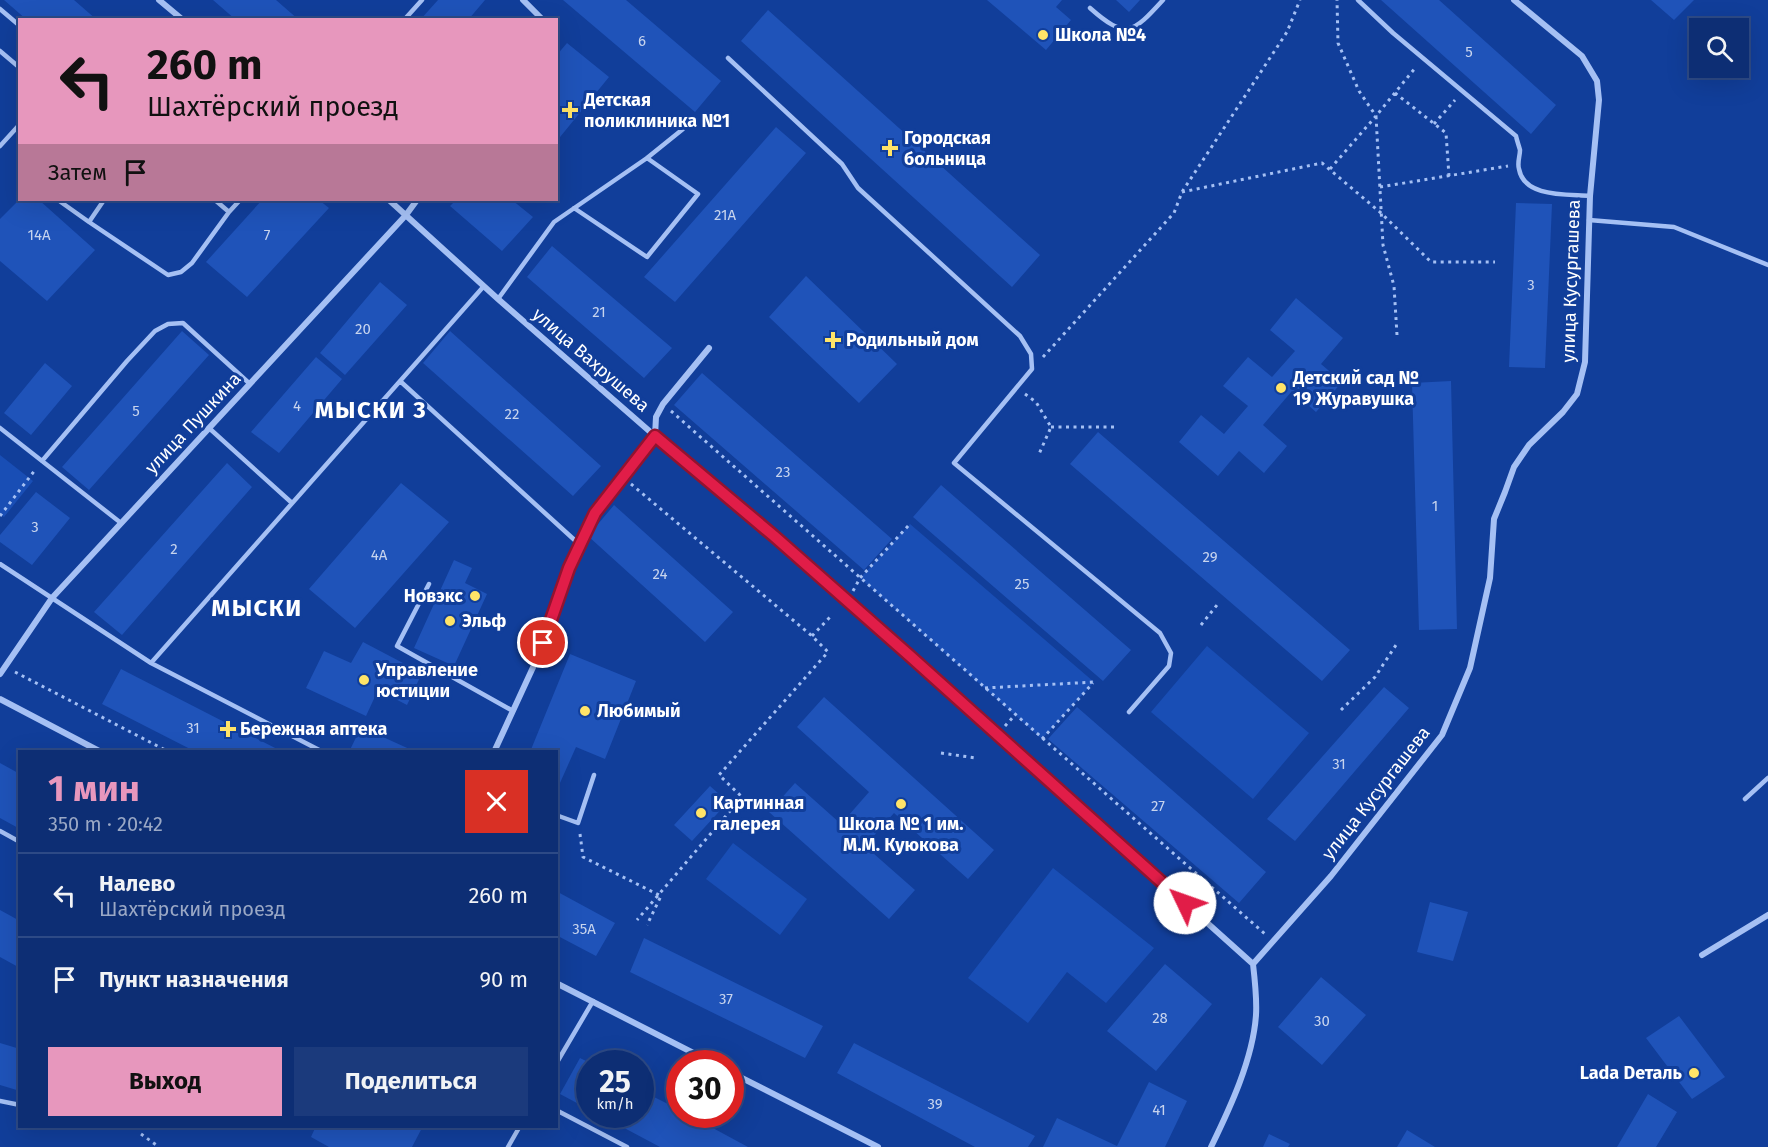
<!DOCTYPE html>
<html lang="ru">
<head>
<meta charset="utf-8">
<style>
	body { margin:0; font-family:"Fira Sans",sans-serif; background:#1b3a7c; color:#f1f3f6; height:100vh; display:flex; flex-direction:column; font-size:22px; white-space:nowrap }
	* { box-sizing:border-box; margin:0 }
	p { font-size:20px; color:#9aa8c5 }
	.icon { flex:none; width:33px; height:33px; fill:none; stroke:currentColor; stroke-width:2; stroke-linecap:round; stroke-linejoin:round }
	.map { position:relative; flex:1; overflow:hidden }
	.panel { position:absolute; left:18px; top:750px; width:540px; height:378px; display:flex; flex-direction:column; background:#0d2e74; border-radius:0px; box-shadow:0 6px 24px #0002,0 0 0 2px #2d4a86 }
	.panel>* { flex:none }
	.top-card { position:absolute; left:18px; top:18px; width:540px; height:183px; border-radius:0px; box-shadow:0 6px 24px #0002,0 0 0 2px #2d4a86; background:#e797bd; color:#111; overflow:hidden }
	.fabs { position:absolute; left:1689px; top:18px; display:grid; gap:12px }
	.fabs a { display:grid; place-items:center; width:60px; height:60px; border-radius:0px; background:#0d2e74; box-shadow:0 6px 24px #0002,0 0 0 2px #2d4a86; font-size:30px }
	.speed { position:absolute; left:576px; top:1050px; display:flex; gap:12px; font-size:30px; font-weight:700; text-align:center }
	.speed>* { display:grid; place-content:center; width:78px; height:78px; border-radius:50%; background:#0d2e74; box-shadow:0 6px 24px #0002,0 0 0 2px #2d4a86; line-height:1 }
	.speed small { font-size:15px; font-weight:400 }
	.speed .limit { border:9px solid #d22; background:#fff; color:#111 }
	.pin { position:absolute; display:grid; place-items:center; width:51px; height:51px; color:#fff; margin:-26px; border:3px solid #fff; border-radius:50%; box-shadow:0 2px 6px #0007 }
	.me { position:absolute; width:66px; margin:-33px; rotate:312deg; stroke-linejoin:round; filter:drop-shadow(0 0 4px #0008) }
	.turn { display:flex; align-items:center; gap:21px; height:126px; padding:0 30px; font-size:27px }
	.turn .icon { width:78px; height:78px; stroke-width:2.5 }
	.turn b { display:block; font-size:42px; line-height:51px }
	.then { display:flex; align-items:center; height:57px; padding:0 30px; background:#0003; gap:12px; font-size:22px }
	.round { display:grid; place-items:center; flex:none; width:63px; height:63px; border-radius:0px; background:#1b3a7c }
	.headline { display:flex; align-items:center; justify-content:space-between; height:102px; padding:0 30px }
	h1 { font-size:36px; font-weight:700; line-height:45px; color:#e797bd }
	.button { display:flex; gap:12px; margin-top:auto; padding:12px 30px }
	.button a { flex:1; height:69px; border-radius:0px; background:#e797bd; color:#111; font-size:24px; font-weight:700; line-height:69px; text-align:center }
	.button a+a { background:#1b3a7c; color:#f1f3f6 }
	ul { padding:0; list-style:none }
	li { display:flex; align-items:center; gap:18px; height:84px; padding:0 30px; border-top:2px solid #2d4a86 }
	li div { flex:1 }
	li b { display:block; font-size:22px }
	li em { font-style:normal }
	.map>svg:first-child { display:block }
	.green { fill:#194eb5 }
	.building { fill:#1f53b9 }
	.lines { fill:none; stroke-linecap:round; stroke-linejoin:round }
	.path { stroke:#a5c0f4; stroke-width:3; stroke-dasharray:3 4.5; stroke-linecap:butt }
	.service { stroke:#a5c0f4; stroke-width:4.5 }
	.minor { stroke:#a5c0f4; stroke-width:6 }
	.route-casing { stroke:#92132f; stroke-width:15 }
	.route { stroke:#e11d48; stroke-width:10 }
	.poi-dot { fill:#ffe468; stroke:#113e9a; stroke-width:2 }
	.labels { text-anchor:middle; stroke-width:6; stroke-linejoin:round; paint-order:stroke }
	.number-label { font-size:15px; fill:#c7d4ee }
	.poi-label { font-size:18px; font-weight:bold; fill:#fff; stroke:#113e9a; text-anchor:start }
	.street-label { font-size:18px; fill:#fff; stroke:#113e9a }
	.district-label { font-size:24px; font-weight:bold; letter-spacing:1.5px; fill:#fff; stroke:#113e9a }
</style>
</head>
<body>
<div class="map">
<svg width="1768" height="1147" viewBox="0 0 1768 1147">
	<rect width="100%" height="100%" fill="#113e9a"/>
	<path class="green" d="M0 455 33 481 4 517 0 514Z
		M910 524 1094 682 1042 739 860 578Z
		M1207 646 1309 733 1253 799 1151 712Z
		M733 843 807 899 780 935 706 879Z
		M1053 868 1154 948 1106 1003 1067 972 1028 1023 968 978Z"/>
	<path class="building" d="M4 0H74L97 20H27Z
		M213 0H276L299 20H236Z
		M438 0H485L468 20H420Z
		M563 0H626L721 81 695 112Z
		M987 0H1062L1056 7 1071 20 1046 50Z
		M1116 0H1140L1129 12Z
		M1381 0H1439L1556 105 1531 134Z
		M1651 0H1694L1674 20Z
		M768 10 1040 255 1012 287 741 41Z
		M567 43 609 77 556 142V56Z
		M776 127 806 153 675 302 644 277Z
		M19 200H39L95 250 47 301 0 261V219Z
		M262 200H319L329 208 247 297 206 262Z
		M456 200H512L533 217 502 251 450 206Z
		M1516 203 1552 204 1545 368 1509 367Z
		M552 246 672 348 644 378 527 277Z
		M806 276 897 364 859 403 769 317Z
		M380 282 407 305 345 375 320 353Z
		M1296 298 1343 338 1321 364 1342 382 1316 412 1292 391 1263 425 1287 446 1264 473 1239 451 1218 476 1179 442 1201 415 1224 434 1248 406 1223 386 1248 357 1272 377 1295 351 1270 330Z
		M182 331 209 355 89 490 62 467Z
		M450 331 601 466 573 496 423 363Z
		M316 357 342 379 279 453 251 432Z
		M45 363 72 386 31 435 4 413Z
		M702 373 892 539 864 570 674 405Z
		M1451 381 1457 629 1419 630 1412 383Z
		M1098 432 1350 650 1322 681 1070 464Z
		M227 463 252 487 122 635 94 612Z
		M401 483 449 522 355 628 309 589Z
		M941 485 1131 650 1103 681 913 517Z
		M36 492 70 518 32 565 0 542V535Z
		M614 505 733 612 705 642 588 536Z
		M454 560 472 568 465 583 487 594 454 666 414 648Z
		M363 642 422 673 407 705 378 690 366 716 306 688 324 651 351 663Z
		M570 654 636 681 605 759 576 747 556 792V752H530Z
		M121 669 283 752H196L102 704Z
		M1384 687 1409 708 1295 841 1267 819Z
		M824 697 994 850 968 879 894 813 865 846 915 890 889 919 769 812 795 783 841 824 869 792 797 727Z
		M1077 707 1266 872 1239 903 1048 739Z
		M361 727 416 752H349Z
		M0 763 20 774V829L0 818Z
		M710 786 728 802 692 841 674 825Z
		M556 891 615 923 596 956 556 935Z
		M1430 902 1468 912 1453 961 1417 952Z
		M0 910 20 921V968L0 957Z
		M644 938 823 1026 805 1058 630 972Z
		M1165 964 1212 1004 1156 1071 1107 1031Z
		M1321 977 1366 1015 1322 1065 1278 1027Z
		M1679 1016 1725 1077 1692 1099 1646 1038Z
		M0 1043 20 1049V1091L0 1085Z
		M854 1043 1035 1136 1028 1147H975L837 1073Z
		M580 1058 590 1063V1110L560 1094Z
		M1149 1082 1187 1101 1165 1147H1043L1057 1118 1117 1146Z
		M640 1090 680 1110V1114H687L748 1147H660L598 1114H640Z
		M1648 1094 1677 1112 1656 1147H1617Z
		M316 1126H423L412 1147H329L311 1137Z
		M1407 1130 1435 1147H1397Z
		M1269 1134 1290 1144 1288 1147H1263Z"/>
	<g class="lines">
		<path class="path" d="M1395 93 1446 133 1449 176
			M1434 124 1455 100
			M1330 169 1376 116 1359 91 1338 43 1337 0
			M1380 187 1508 166
			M1182 192 1322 163 1381 213 1431 262H1495
			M1397 335 1394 286 1383 245 1376 116 1416 67
			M1043 357 1174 213 1182 192 1287 32 1300 0
			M1025 394 1036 402 1051 427 1039 454
			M671 411 1265 934
			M1051 427H1118
			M631 484 812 636 828 652 719 775 742 797 637 920
			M0 516 35 470
			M853 591 860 578 910 524
			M1201 625 1217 605
			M812 636 831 616
			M15 672 169 752
			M985 688 1094 682
			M1341 710 1375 677 1398 642
			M1005 726 1014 716
			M1042 739 1093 683
			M941 753 976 758
			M580 834 583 857 661 896 647 925
			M141 1134 159 1147"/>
		<path class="service" d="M1358 0 1393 33 1516 136C1517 141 1519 146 1520 150 1520 156 1517 163 1519 169 1524 198 1568 194 1590 196
			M1090 8C1126 40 1133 33 1163 0
			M0 9 20 26
			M404 20 422 0
			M0 51 20 68
			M728 58 842 164 858 188 1020 336 1031 354 1032 369 954 463 1160 633 1171 653 1169 666 1129 712
			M0 146 20 124
			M58 200 89 222 104 200
			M215 200 229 212 240 200
			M574 208 647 257 698 194 647 158
			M1589 220 1674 227 1768 265
			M89 222 168 275 181 272 192 263 229 212
			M498 299 554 222 647 158 683 129
			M400 381 580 545
			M0 428 121 523
			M209 428 292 503
			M42 461 127 361 155 331 168 324 183 323 250 384
			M0 564 151 663
			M429 584 397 646 513 711
			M323 752 151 663 484 286
			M1745 799 1768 778
			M556 815 578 823 594 775
			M0 831 20 842
			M556 1064 593 1001
			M0 1101 20 1105
			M556 1110 627 1147
			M127 1126H133
			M508 1147 520 1126"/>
		<path class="minor" d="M159 0 183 20
			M523 0 543 20
			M389 200 498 299 655 436 774 536 910 656 1253 964C1255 981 1257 999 1256 1015 1253 1059 1230 1108 1211 1147
			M0 674 52 598 406 215 417 200
			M0 699 101 752
			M494 752 535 663 569 568 595 513 655 436 656 417 663 404 709 348
			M1702 955 1768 915
			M1253 964 1331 876 1442 735 1470 668 1490 578 1494 519 1505 492 1514 467 1529 445 1563 412 1577 394 1585 362 1590 196 1599 100 1597 81 1582 56 1514 0
			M556 983 715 1064
			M730 1072 878 1147"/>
	</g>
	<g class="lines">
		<g class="route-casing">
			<path id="route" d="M543 643 569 568 595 513 655 436 774 536 910 656 1185 903"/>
		</g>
		<use href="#route" class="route"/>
	</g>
	<g class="poi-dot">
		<circle cx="1043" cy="35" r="6"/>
		<path d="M567 101h6v6h6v6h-6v6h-6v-6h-6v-6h6z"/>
		<path d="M887 139h6v6h6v6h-6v6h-6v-6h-6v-6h6z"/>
		<path d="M830 331h6v6h6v6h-6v6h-6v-6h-6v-6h6z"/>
		<circle cx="1281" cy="388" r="6"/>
		<circle cx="475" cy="596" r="6"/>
		<circle cx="450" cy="621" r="6"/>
		<circle cx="364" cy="680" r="6"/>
		<circle cx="585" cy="711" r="6"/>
		<path d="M225 720h6v6h6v6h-6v6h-6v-6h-6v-6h6z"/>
		<circle cx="901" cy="804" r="6"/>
		<circle cx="701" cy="813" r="6"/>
		<circle cx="1694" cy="1073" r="6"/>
	</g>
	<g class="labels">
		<g class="number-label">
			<text x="642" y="46">6</text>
			<text x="1469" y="57">5</text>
			<text x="725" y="220">21А</text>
			<text x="39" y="240">14А</text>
			<text x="267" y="240">7</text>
			<text x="1531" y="290">3</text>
			<text x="599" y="317">21</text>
			<text x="363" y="334">20</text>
			<text x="297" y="411">4</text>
			<text x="136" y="416">5</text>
			<text x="512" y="419">22</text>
			<text x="783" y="477">23</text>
			<text x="1435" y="511">1</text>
			<text x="35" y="532">3</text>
			<text x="174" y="554">2</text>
			<text x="379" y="560">4А</text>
			<text x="1210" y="562">29</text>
			<text x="660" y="579">24</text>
			<text x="1022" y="589">25</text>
			<text x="193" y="733">31</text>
			<text x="1339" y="769">31</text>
			<text x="1158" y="811">27</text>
			<text x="584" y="934">35А</text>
			<text x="726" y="1004">37</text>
			<text x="1160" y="1023">28</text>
			<text x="1322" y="1026">30</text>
			<text x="935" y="1109">39</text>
			<text x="1159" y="1115">41</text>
		</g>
		<g class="poi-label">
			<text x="1055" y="41">Школа №4</text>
			<text x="584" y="106">Детская<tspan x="584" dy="21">поликлиника №1</tspan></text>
			<text x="904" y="144">Городская<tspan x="904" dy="21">больница</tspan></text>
			<text x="846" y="346">Родильный дом</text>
			<text x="1293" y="384">Детский сад №<tspan x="1293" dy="21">19 Журавушка</tspan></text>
			<text x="463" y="602" text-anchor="end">Новэкс</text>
			<text x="462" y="627">Эльф</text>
			<text x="376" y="676">Управление<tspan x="376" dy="21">юстиции</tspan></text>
			<text x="597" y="717">Любимый</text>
			<text x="240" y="735">Бережная аптека</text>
			<text x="713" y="809">Картинная<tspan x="713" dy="21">галерея</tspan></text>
			<text x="901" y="830" text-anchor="middle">Школа № 1 им.<tspan x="901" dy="21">М.М. Куюкова</tspan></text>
			<text x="1682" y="1079" text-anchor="end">Lada Dеталь</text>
		</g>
		<g class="street-label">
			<text transform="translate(1571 281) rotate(-88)" y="6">улица Кусургашева</text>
			<text transform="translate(591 360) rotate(41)" y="6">улица Вахрушева</text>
			<text transform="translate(193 423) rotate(-47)" y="6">улица Пушкина</text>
			<text transform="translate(1376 793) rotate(-52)" y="6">улица Кусургашева</text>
		</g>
		<g class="district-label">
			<text x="371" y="418">МЫСКИ 3</text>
			<text x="257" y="616">МЫСКИ</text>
		</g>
	</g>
</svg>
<div class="fabs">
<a><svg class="icon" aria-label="search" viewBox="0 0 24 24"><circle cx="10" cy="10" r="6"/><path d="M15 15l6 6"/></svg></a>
</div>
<div class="speed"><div>25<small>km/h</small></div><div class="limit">30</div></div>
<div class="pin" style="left:543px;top:643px;background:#d93025"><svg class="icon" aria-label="arrive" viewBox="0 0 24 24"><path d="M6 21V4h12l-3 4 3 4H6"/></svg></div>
<svg class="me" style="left:1185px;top:903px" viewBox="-20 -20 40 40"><circle r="19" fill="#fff"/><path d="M0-13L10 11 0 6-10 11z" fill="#e11d48"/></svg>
<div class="top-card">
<div class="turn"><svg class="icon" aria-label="left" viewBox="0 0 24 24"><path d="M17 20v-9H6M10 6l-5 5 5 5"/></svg><div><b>260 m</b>Шахтёрский проезд</div></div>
<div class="then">Затем<svg class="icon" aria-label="arrive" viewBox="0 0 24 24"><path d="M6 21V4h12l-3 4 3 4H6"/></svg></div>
</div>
<section class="panel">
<div class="headline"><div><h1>1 мин</h1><p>350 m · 20:42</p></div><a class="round" style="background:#d93025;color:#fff"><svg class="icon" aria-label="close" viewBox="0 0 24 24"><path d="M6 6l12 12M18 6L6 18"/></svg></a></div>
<ul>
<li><svg class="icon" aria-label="left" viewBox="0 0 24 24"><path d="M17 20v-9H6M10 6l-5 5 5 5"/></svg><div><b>Налево</b><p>Шахтёрский проезд</p></div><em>260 m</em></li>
<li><svg class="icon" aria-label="arrive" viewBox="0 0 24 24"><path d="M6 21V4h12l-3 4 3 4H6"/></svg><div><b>Пункт назначения</b></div><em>90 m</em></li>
</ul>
<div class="button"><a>Выход</a><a>Поделиться</a></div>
</section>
</div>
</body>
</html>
